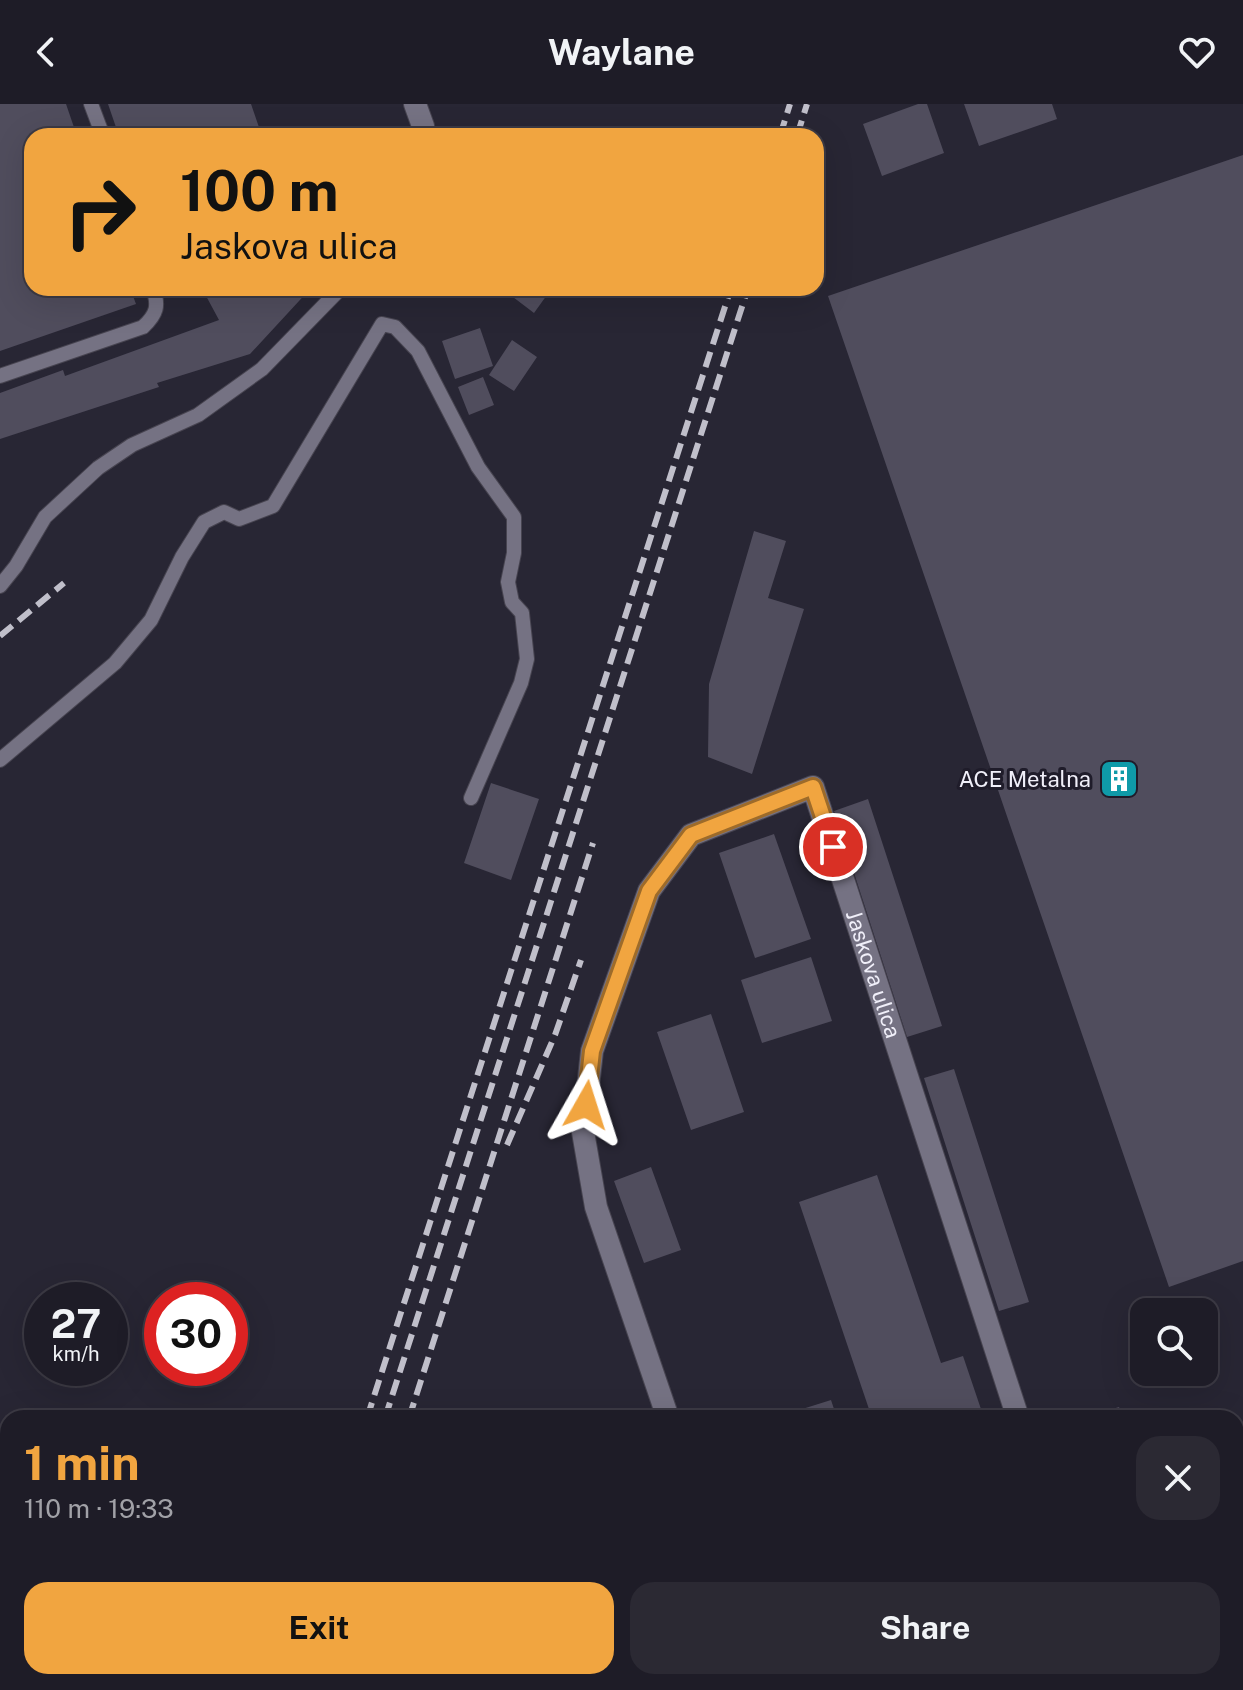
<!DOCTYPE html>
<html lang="en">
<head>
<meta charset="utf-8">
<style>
	body { margin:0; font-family:"Public Sans",sans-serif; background:#2b2933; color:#f1f3f6; height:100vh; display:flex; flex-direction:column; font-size:30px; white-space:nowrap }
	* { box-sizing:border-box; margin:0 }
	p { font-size:26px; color:#a1a1a7 }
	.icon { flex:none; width:44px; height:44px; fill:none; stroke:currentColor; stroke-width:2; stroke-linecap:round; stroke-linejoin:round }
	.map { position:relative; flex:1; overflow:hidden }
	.drawer { position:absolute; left:0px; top:1306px; width:1244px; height:280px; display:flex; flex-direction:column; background:#1e1c27; border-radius:24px 24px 0 0; box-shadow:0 8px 32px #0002,0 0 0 2px #3c3a44 }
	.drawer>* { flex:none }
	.guide { position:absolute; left:24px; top:24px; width:800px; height:168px; border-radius:24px; box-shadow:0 8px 32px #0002,0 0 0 2px #3c3a44; background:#f1a540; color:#111; overflow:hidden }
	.controls { position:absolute; left:1130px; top:1194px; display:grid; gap:16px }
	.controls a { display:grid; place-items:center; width:88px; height:88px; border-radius:16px; background:#1e1c27; box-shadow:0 8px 32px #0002,0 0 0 2px #3c3a44; font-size:40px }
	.speed { position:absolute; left:24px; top:1178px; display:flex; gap:16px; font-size:40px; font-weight:700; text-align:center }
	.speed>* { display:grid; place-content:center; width:104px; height:104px; border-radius:50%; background:#1e1c27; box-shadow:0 8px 32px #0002,0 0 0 2px #3c3a44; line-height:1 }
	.speed small { font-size:20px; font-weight:400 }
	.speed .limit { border:12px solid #d22; background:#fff; color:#111 }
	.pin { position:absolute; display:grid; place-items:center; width:68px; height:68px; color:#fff; margin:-34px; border:4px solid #fff; border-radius:50%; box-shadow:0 2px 8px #0007 }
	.me { position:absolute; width:88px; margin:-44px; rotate:6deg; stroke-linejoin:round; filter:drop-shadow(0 0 6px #0008) }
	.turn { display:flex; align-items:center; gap:28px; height:168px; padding:0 24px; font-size:36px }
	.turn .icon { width:104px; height:104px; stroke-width:2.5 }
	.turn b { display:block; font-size:56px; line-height:68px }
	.round { display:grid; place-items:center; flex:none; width:84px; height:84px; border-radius:24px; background:#2b2933 }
	.headline { display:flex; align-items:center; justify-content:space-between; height:136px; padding:0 24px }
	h1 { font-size:48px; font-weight:700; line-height:60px; color:#f1a540 }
	.primary-button { display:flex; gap:16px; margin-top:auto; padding:16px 24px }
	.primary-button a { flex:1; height:92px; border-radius:24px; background:#f1a540; color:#111; font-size:32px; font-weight:700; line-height:92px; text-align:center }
	.primary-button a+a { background:#2b2933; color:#f1f3f6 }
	header { display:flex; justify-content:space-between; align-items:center; height:104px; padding:0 24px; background:#1e1c27; font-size:36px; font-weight:700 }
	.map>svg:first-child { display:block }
	.building { fill:#504d5d }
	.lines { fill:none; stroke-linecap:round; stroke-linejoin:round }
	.service-casing { stroke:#474450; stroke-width:16 }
	.minor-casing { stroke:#474450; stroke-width:24 }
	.service { stroke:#757283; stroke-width:14 }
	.minor { stroke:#757283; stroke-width:22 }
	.rail { stroke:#c0bfca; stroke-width:6; stroke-dasharray:16 8; stroke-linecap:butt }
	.route-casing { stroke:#9d6b2a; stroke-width:20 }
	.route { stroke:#f1a540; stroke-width:14 }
	.labels { text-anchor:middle; stroke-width:6; stroke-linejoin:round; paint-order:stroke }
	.poi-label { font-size:22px; fill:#f0eff9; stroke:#1f1c2a; text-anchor:end }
	.street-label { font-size:22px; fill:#f0eff9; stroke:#1f1c2a }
</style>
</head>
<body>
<header><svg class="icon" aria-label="back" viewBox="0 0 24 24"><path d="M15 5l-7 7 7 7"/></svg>Waylane<svg class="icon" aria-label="heart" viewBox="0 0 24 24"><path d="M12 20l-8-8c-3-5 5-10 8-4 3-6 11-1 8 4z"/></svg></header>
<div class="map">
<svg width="1243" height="1586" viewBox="0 0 1243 1586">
	<rect width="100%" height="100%" fill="#282634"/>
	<path class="building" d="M0 0H66L77 32H32V184H130L136 200 0 247Z
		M108 0H251L262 32H119Z
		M918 0H927L944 49 882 72 863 20Z
		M964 0H1052L1057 15 979 42Z
		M1243 51V1157L1169 1183 828 192Z
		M211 184H311L250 250 157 279 159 283 0 335V289L63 266 65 272 219 216 205 190Z
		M513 184H552L534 209 509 190Z
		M480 224 493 262 455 275 442 237Z
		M512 236 537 253 514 287 489 271Z
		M483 273 494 301 469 311 458 283Z
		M754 427 786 437 768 494 804 505 752 670 708 653 709 580Z
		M491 679 539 695 511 776 464 759Z
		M868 695 942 922 907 933 834 707Z
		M774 730 811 835 755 854 719 749Z
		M811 853 832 917 762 939 741 876Z
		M711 910 744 1008 691 1026 657 928Z
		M954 965 1029 1198 999 1207 924 974Z
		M651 1063 681 1146 644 1159 614 1077Z
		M877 1071 941 1259 963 1252 984 1314H872L799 1098Z
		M831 1296 837 1314H777V1313Z
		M1119 1303 1123 1314H1086V1313Z
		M560 1578H695L698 1586H563Z
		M770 1578H809L788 1586H773Z
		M961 1578H1073L1076 1586H964Z"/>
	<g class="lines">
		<g class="service-casing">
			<path id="service" d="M91 0 103 32
				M0 272 143 223C157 210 159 202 153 184
				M0 482 16 462 45 413 98 364 132 341 198 311 262 265 341 184
				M0 656 115 559 151 516 182 453 204 418 224 408 239 415 273 402 382 220 395 223 418 247 478 363 514 413V449L508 478 512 498 522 509 527 555 521 579 471 694"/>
		</g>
		<g class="minor-casing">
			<g id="minor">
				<path d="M415 0 423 22"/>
				<path id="s1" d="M668 1314 596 1103 583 1028 592 947 649 787 691 731 813 683 1018 1314"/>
				<path d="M758 1578 761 1586"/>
				<path d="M1104 1578 1106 1586"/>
			</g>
		</g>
		<use href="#service" class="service"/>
		<use href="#minor" class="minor"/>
		<path class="rail" d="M780 32 790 0
			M797 32 807 0
			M0 532 64 479
			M507 1041 555 931 581 856
			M367 1314 731 184
			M385 1314 748 184
			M409 1314 593 739
			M280 1586 282 1578
			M298 1586 301 1578
			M323 1586 325 1578"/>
	</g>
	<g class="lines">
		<g class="route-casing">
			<path id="route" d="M586 1001 592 947 649 787 691 731 813 683 833 743"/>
		</g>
		<use href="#route" class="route"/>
	</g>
	<defs>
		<g id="building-square" transform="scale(2)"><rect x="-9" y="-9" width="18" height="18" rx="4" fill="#0f9aa8" stroke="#1f1c2a"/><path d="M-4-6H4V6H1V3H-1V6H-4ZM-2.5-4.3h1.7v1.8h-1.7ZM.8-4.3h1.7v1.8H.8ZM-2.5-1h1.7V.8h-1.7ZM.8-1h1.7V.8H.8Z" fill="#fff"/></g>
	</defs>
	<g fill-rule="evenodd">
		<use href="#building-square" x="1119" y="675"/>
	</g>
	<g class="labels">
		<g class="poi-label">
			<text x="1091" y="683">ACE Metalna</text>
		</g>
		<g class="street-label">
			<text dy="8" stroke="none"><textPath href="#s1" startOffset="948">Jaskova ulica</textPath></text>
		</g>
	</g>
</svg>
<div class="controls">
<a><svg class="icon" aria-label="search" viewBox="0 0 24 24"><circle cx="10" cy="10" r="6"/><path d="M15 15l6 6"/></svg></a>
</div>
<div class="speed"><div>27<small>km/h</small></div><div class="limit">30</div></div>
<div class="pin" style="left:833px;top:743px;background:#d93025"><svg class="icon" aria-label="arrive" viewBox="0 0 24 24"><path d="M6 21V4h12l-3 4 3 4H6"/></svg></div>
<svg class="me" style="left:586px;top:1001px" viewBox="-20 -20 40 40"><path d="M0-17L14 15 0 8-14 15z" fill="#f1a540" stroke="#fff" stroke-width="4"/></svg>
<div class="guide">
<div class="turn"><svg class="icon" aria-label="right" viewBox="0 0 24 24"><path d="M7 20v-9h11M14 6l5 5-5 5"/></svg><div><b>100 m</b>Jaskova ulica</div></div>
</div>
<section class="drawer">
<div class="headline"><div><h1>1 min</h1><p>110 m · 19:33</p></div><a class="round"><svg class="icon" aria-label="close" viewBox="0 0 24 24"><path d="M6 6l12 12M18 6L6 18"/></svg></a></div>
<div class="primary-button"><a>Exit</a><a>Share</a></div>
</section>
</div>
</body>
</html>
